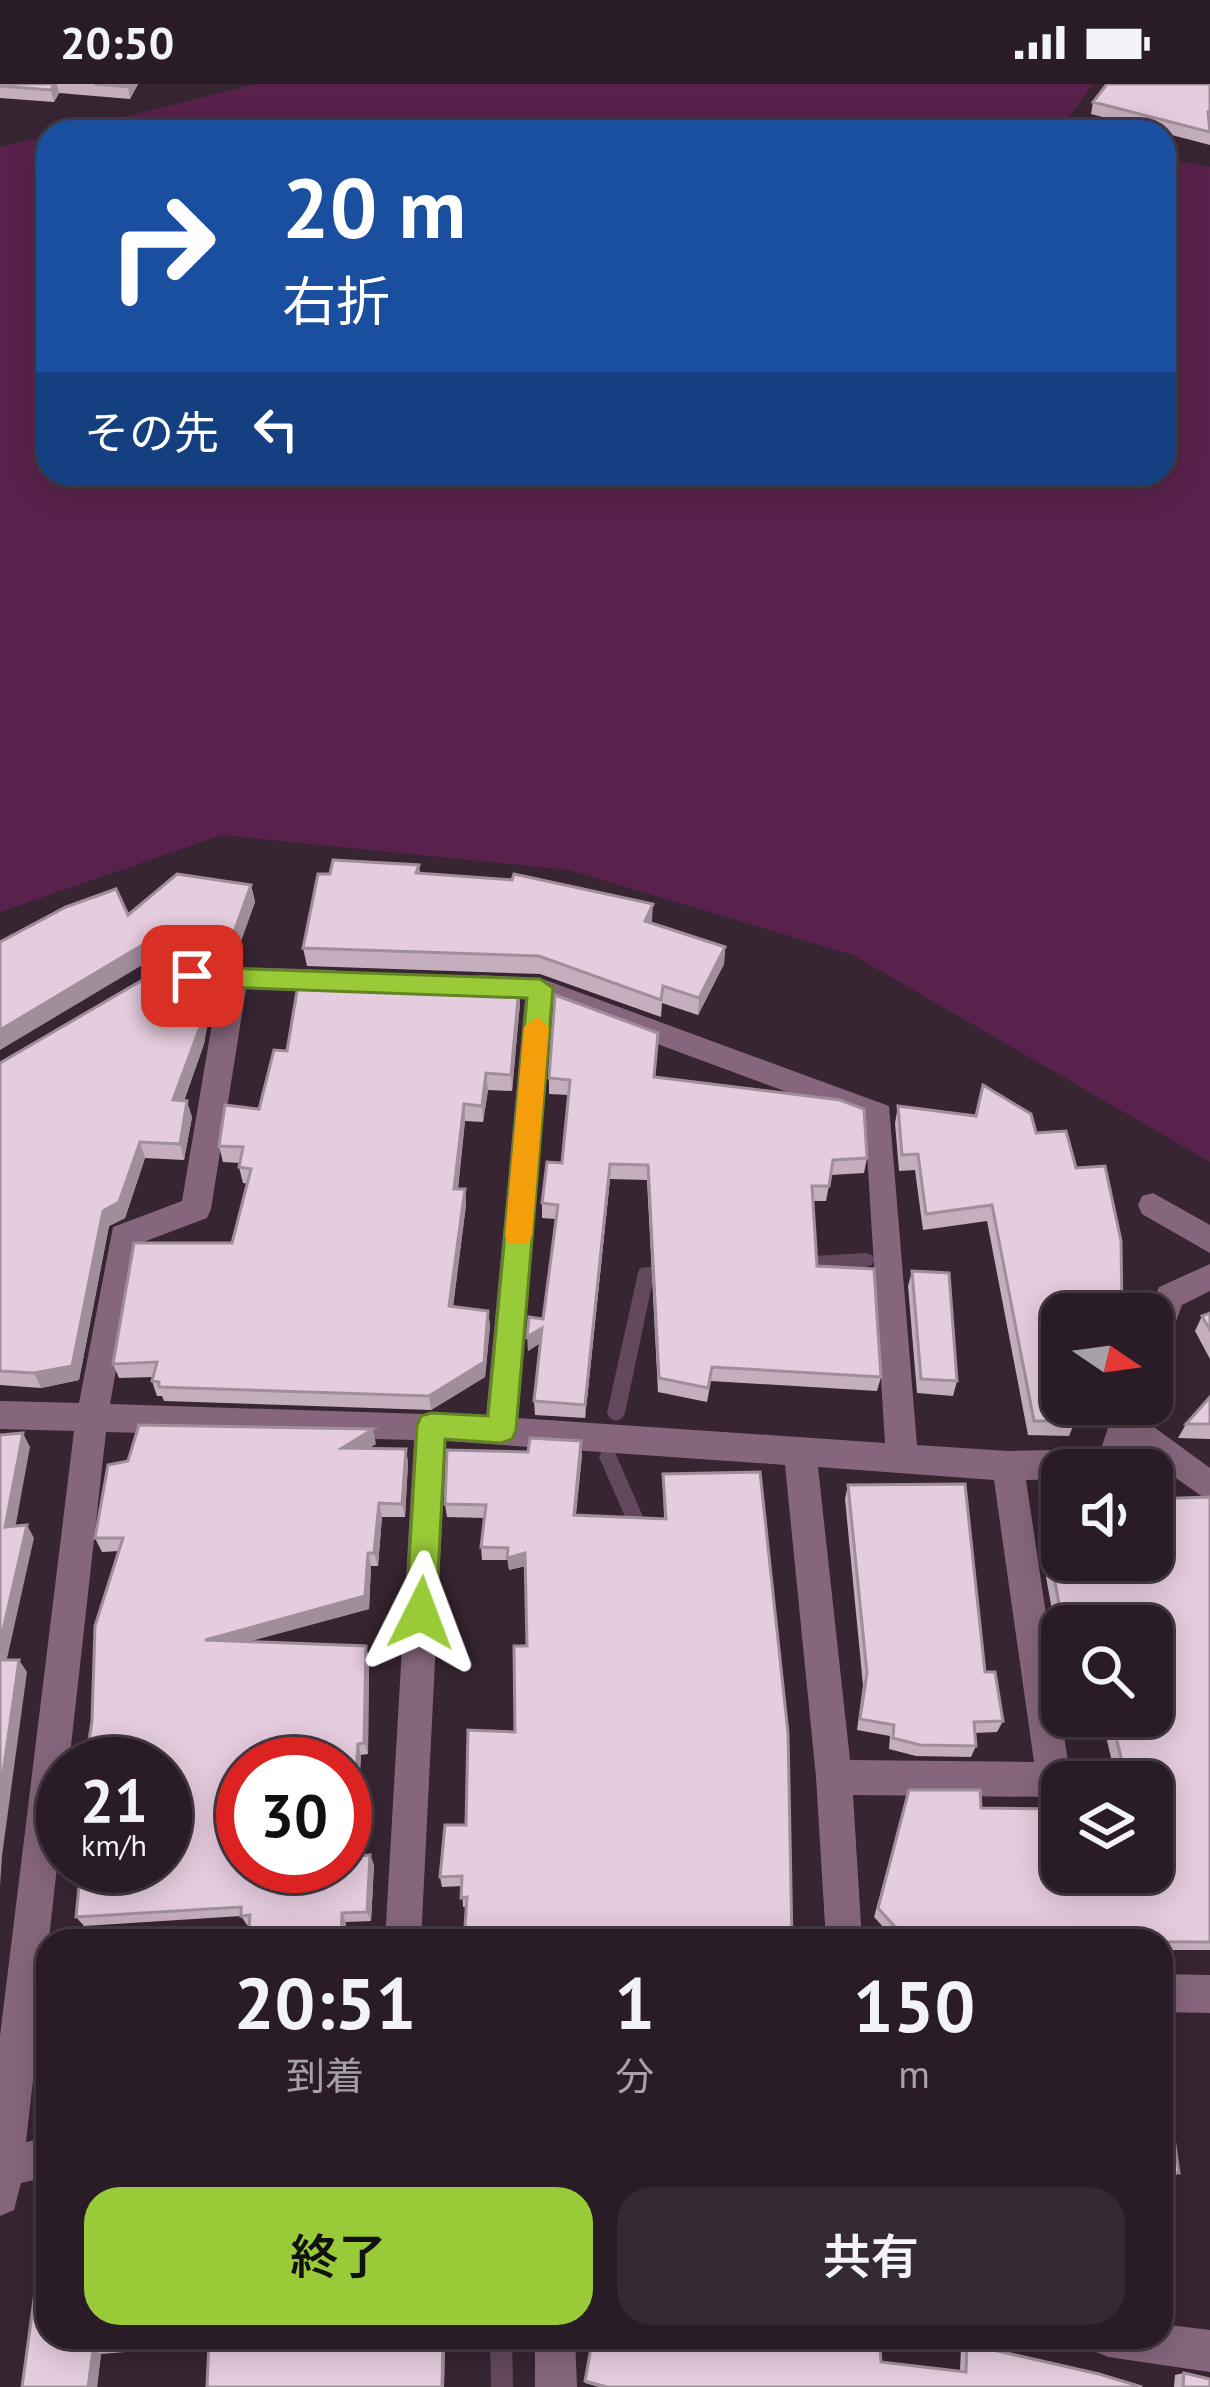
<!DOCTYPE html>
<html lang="ja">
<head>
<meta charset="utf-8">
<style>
	body { margin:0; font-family:"PT Sans","Noto Sans JP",sans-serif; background:#352932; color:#f1f3f6; height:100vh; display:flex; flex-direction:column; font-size:45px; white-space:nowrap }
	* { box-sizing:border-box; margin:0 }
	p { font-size:39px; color:#a5a1a7 }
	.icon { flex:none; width:66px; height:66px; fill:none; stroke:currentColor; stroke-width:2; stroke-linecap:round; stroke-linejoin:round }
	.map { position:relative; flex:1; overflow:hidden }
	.details { position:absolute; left:36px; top:1845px; width:1137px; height:420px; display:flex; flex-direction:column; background:#291c26; border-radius:36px; box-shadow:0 6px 30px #0003,0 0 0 3px #453a43 }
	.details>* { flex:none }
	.banner { position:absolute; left:36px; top:36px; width:1140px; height:366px; border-radius:36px; box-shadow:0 6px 30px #0003,0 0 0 3px #453a43; background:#1a4fa0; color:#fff; overflow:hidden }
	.needle { width:78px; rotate:103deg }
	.tools { position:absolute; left:1041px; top:1209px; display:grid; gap:24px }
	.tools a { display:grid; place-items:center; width:132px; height:132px; border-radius:24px; background:#291c26; box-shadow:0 6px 30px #0003,0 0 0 3px #453a43; font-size:60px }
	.speed { position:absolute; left:36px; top:1653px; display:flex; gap:24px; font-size:60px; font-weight:700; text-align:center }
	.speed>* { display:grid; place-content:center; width:156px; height:156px; border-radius:50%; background:#291c26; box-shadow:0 6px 30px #0003,0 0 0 3px #453a43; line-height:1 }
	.speed small { font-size:30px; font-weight:400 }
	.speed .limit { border:18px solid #d22; background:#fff; color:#111 }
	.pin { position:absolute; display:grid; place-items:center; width:102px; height:102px; color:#fff; margin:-51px; border-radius:24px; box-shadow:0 6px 18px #0006 }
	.me { position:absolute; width:132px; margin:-66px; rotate:3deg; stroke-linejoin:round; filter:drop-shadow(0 0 9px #0008) }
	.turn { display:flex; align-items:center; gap:42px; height:252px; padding:0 48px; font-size:54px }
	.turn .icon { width:156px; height:156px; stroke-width:2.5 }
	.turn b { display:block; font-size:84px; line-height:102px }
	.then { display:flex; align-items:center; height:114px; padding:0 48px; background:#0003; gap:24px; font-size:45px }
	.eta { display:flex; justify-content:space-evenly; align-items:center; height:204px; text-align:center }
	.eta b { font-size:72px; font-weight:600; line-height:84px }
	.cta { display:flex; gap:24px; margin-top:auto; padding:24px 48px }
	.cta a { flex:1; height:138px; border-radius:36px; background:#98cb37; color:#111; font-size:48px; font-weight:600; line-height:138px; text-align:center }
	.cta a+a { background:#352932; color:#f1f3f6 }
	.status { display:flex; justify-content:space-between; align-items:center; height:84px; padding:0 60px; background:#291c26; direction:ltr }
	.status svg { height:33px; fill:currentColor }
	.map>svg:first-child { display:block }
	.green { fill:#58224c }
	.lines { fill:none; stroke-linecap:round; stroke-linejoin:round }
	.stream { fill:#64485e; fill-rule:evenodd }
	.minor { fill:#86667d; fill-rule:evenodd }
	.wall { fill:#c5afbf }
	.shaded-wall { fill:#a08f9b }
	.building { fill:#e5ccde; stroke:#a08f9b; stroke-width:3; fill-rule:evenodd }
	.route { fill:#98cb37; stroke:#638424; stroke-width:3 }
	.slow { fill:#f59e0b }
</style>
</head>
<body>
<div class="status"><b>20:50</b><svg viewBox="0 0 49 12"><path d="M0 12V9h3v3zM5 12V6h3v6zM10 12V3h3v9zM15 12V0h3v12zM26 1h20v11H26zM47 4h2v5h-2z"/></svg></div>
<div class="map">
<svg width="1210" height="2303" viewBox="0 0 1210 2303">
	<rect width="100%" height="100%" fill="#372532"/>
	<path class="green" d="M256 0H1093L1058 48H63Z
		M48 52V390H1164V74L1210 83V1078L853 871 569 786 222 751 0 828V63Z"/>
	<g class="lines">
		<path class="stream" d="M866 1169 872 1171 874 1176 872 1181 866 1183 797 1187 791 1185 789 1180 791 1175 797 1173Z
			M670 1181 676 1183 678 1188 676 1193 653 1196 625 1329 622 1334 616 1337 610 1334 607 1329 638 1189 640 1184Z
			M608 1365 614 1367 617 1373 651 1451 648 1457 642 1459 636 1457 633 1451 599 1373 602 1367Z
			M490 2253H512L513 2303H491Z"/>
		<path class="minor" d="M167 881 335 886 349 897 335 908 246 905 211 1125 207 1134 138 1160 110 1320 486 1332 525 915 479 913 465 902 479 891 540 894 889 1022 917 1361 1008 1367 1101 1365 1116 1320H1148L1143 1335 1210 1384V1418L1133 1364 1125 1386H1062V1395L1026 1396 1071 1698H1062V1710L1054 1713 853 1711 862 1857H826L816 1693 785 1381 446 1357 421 1857H385L414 1356 106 1348 69 1680H63V1730L26 2058 48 2053V2093L21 2099 14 2126 0 2132V1952L74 1347 0 1345V1317L79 1319 113 1143 182 1117 218 904 157 899 153 892 157 885ZM552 921 865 1037 885 1359 518 1334ZM818 1383 994 1396 1034 1678 850 1676Z
			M1153 1109 1210 1141V1169L1142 1130 1138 1121 1142 1112Z
			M1210 1180V1207L1182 1221 1163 1273 1152 1277V1230H1148L1159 1203Z
			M1161 1890 1210 1891V1929L1161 1928Z
			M1161 2240 1210 2246V2288L1108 2273 1094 2267 1088 2253H1161Z
			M535 2253H575L577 2303H535Z"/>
	</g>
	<path class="wall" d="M0 0H138L130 15 59 9 54 18 0 14Z
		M1210 0V61L1091 30 1093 18Z
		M419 781 420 790 652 837 651 839 725 863 724 880 698 931 662 919 661 933 540 890 307 882 303 864 330 790Z
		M251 801 255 818 233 879 149 877 128 831Z
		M519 903 520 919 512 1007 488 1006 483 1038 465 1037 458 1105H465L466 1121 453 1223 488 1227 490 1242 485 1293 431 1326 164 1317 162 1312H157L152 1297 153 1293 119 1294 113 1280 232 1159 248 1100 243 1099 239 1083 240 1079 223 1078 219 1062 259 1025 287 967Z
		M213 909 204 960 184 1017 192 1033 184 1076 145 1074 125 1134 109 1142 79 1296 41 1304 0 1301V979Z
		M658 949 655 993 867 1074 864 1089 831 1091 826 1117H813L817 1182 881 1293 877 1307 711 1297 707 1318 658 1308 647 1096 610 1095 585 1334 535 1331 534 1317 540 1259 528 1267 543 1235 556 1135 542 1134V1119L562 1079 569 1011 549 1010V994Z
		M898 1022 976 1032 1062 1320H1109L1105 1329H1076L1075 1337 1069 1352 1028 1351 987 1137 923 1146 915 1086 899 1087 895 1039Z
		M912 1187 957 1297 953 1312 917 1309 908 1202Z
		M1210 1229V1275L1195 1247 1202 1232Z
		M1210 1313V1355L1178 1354 1186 1340Z
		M376 1360 367 1365H406L408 1379 405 1433H382L378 1482H371L369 1525 249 1557 369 1574 368 1670 361 1671 355 1772 370 1771 374 1781 371 1837 346 1838 345 1857H248L249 1841H247L241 1832 84 1842 76 1833 119 1467 102 1468 95 1454Z
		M582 1371 576 1431 664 1435 663 1390 792 1857 463 1823 462 1802 442 1803 440 1793 515 1648 527 1562 525 1482 509 1486 508 1476H482L481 1463 484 1434 447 1433 445 1420Z
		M848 1401 985 1588 1003 1637 997 1648 975 1649 976 1662 971 1673 916 1672 889 1665 890 1652 857 1646 863 1601 845 1415Z
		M1210 1413V1866H1161V1857H896L874 1833 909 1706 981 1724 1152 1788V1698H1117L1101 1632H1152V1542L1055 1543 1046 1493 1052 1481 1054 1480 1044 1431 1050 1418Z
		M1161 1963 1179 2089 1170 2095H1161Z
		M48 2253H445L444 2303H207L209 2261 101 2270 97 2303Z
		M751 2253H763L800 2259 801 2253H879L881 2278 960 2288 961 2263 967 2260 1142 2303H599L585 2299V2297L749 2258Z
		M1184 2289 1210 2303H1174L1175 2291Z"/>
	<path class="shaded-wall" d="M54 0H57L59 9 54 18 51 6Z
		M129 0H138L130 15 128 3Z
		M251 801 255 818 233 879 229 862Z
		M653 820 652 837 645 855V837Z
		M144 860 149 877 0 966V946Z
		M725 863 724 880 698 931 699 914Z
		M208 892 213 909 204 960 178 1032 173 1016Z
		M519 903 520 919 512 1007 511 991Z
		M486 989 488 1006 483 1038 482 1022Z
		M187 1017 192 1033 184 1076 180 1060Z
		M464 1020 465 1037 456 1120 454 1105Z
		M140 1058 145 1074 125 1134 109 1142 79 1296 41 1304 34 1289 103 1127Z
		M610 1080V1095L585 1334V1321Z
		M465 1105 466 1121 451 1237 449 1222Z
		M488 1227 490 1242 485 1293 431 1326 429 1312Z
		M542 1244V1258L528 1267 527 1253Z
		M373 1345 376 1360 345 1378 342 1364Z
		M23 1349 30 1363 13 1456 5 1443Z
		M581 1357 582 1371 574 1444V1431Z
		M406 1365 408 1379 405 1433 402 1420Z
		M379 1419 382 1433 378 1482 374 1469Z
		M27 1441 34 1454 4 1588 0 1582V1559Z
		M368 1469 371 1482 369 1525 211 1568 205 1556Z
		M525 1469 526 1482 509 1486 507 1474Z
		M366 1562 369 1574 368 1670 364 1659Z
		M19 1576 27 1588 2 1772 0 1802V1710Z
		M358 1660 361 1671 354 1782 350 1773Z
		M370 1771 374 1781 371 1837 367 1828Z
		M342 1829 346 1838 345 1857H341Z
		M443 2253H445L444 2303H442Z
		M93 2267 101 2270 97 2303H88Z"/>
	<path class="building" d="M0 0H54L51 6 0 2Z
		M94 0H129L128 3Z
		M1107 0H1210V28H1208L1210 48 1093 18Z
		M333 776 419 781 416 789 512 796 514 790 653 820 645 837 725 863 699 914 663 902 661 916 539 872 303 864 318 790H330Z
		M177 790 251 801 229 862 144 860 0 946V858L66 823 116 805 128 831Z
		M151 891 208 892 200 943 173 1016 187 1017 180 1060 140 1058 119 1118 103 1127 72 1282 34 1289 0 1287V979Z
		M299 895 519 903 511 991 486 989 482 1022 464 1020 454 1105H465L449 1222 488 1227 484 1278 429 1312 159 1303V1298L152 1297 157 1278 113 1280 134 1159H232L251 1085 239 1083 243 1063 219 1062 225 1021 259 1025 274 966 287 967Z
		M555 911 658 949 654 993 840 1016 864 1025 867 1074 833 1076 829 1102H812L817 1182 874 1185 881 1293 712 1283 708 1304 659 1294 648 1081 610 1080 585 1321 534 1317 542 1244 527 1253 529 1233 543 1235 558 1121 542 1119 547 1078 562 1079 570 996 549 994Z
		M983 1001 1031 1030 1036 1049 1066 1047 1076 1084 1105 1082 1121 1157 1122 1230H1062V1320H1077L1075 1337H1034L992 1121 926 1130 918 1070 902 1071 898 1022 976 1032Z
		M912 1187 949 1189 957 1297 921 1295Z
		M1210 1229V1246L1202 1232Z
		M1210 1313V1340H1186Z
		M139 1341 373 1345 342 1364 406 1365 402 1420 379 1419 374 1469H368L365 1512 205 1556 366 1562 364 1659 358 1660 350 1773 370 1771 367 1828 342 1829 341 1857H248L250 1831 241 1832V1823L76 1833 81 1782H165V1680H85L92 1637 95 1542 123 1454H95L108 1381 128 1377ZM243 1680H345V1782H243Z
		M23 1349 5 1443 27 1441 0 1559V1351Z
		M530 1354 581 1357 574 1431 666 1435 663 1390 760 1388 788 1649 792 1857H464L467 1813 461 1814 462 1792 440 1793 445 1741H466L468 1646 515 1648 514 1562H527L525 1469 507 1474 508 1464 481 1463 486 1421 445 1420 447 1366 528 1368Z
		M965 1400 985 1588H995L1003 1637 974 1638 976 1662 920 1661 893 1654 894 1641 860 1635 867 1589 848 1401Z
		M1210 1413V1858L933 1857 906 1855 878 1824 909 1706H980L981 1724 1062 1725V1788H1152V1698H1127L1111 1632H1152V1542H1089L1087 1533 1061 1531 1052 1481 1062 1480 1050 1418 1062 1417V1476H1152V1415Z
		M0 1576H19L0 1710Z
		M1161 1963 1179 2089H1161Z
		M48 2124V2253H443L442 2303H207L209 2258 93 2267 88 2303H22L35 2208 39 2125Z
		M593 2253H732L751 2258 752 2253H763L802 2260 804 2253H879L881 2278 966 2288 967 2260 1099 2290 1142 2303H607L585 2297Z
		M1184 2289 1210 2295V2303H1183Z"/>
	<path class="route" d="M192 883 540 895 553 904 516 1346 512 1355 501 1359 445 1355 436 1529 432 1539 421 1544 410 1539 406 1529 417 1342 421 1332 431 1329 488 1332 527 914 192 902 180 892Z"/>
	<path class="slow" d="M537 933 549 943 532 1152 528 1160H509L505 1152 524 943Z"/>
</svg>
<div class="tools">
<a><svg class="needle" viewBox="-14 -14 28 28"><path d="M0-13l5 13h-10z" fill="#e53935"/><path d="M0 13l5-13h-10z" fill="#a5a1a7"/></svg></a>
<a><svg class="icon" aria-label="sound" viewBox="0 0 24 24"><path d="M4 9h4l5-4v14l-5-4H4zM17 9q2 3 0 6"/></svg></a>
<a><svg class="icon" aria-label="search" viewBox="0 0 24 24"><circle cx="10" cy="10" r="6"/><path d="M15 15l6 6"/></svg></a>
<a><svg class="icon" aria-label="layers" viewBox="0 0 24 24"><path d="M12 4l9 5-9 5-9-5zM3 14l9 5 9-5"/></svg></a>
</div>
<div class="speed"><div>21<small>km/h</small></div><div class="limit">30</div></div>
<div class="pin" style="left:192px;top:892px;background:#d93025"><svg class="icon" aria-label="arrive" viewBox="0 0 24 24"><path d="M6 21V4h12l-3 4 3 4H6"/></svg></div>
<svg class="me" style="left:421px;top:1529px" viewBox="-20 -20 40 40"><path d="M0-17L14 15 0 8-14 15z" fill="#98cb37" stroke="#fff" stroke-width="4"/></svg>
<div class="banner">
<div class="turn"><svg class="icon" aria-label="right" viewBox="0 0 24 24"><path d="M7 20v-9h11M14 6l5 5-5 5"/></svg><div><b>20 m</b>右折</div></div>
<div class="then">その先<svg class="icon" aria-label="left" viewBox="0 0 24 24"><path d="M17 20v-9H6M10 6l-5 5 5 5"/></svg></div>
</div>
<section class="details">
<div class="eta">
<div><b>20:51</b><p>到着</p></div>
<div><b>1</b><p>分</p></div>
<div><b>150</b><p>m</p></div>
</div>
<div class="cta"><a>終了</a><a>共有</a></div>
</section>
</div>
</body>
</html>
